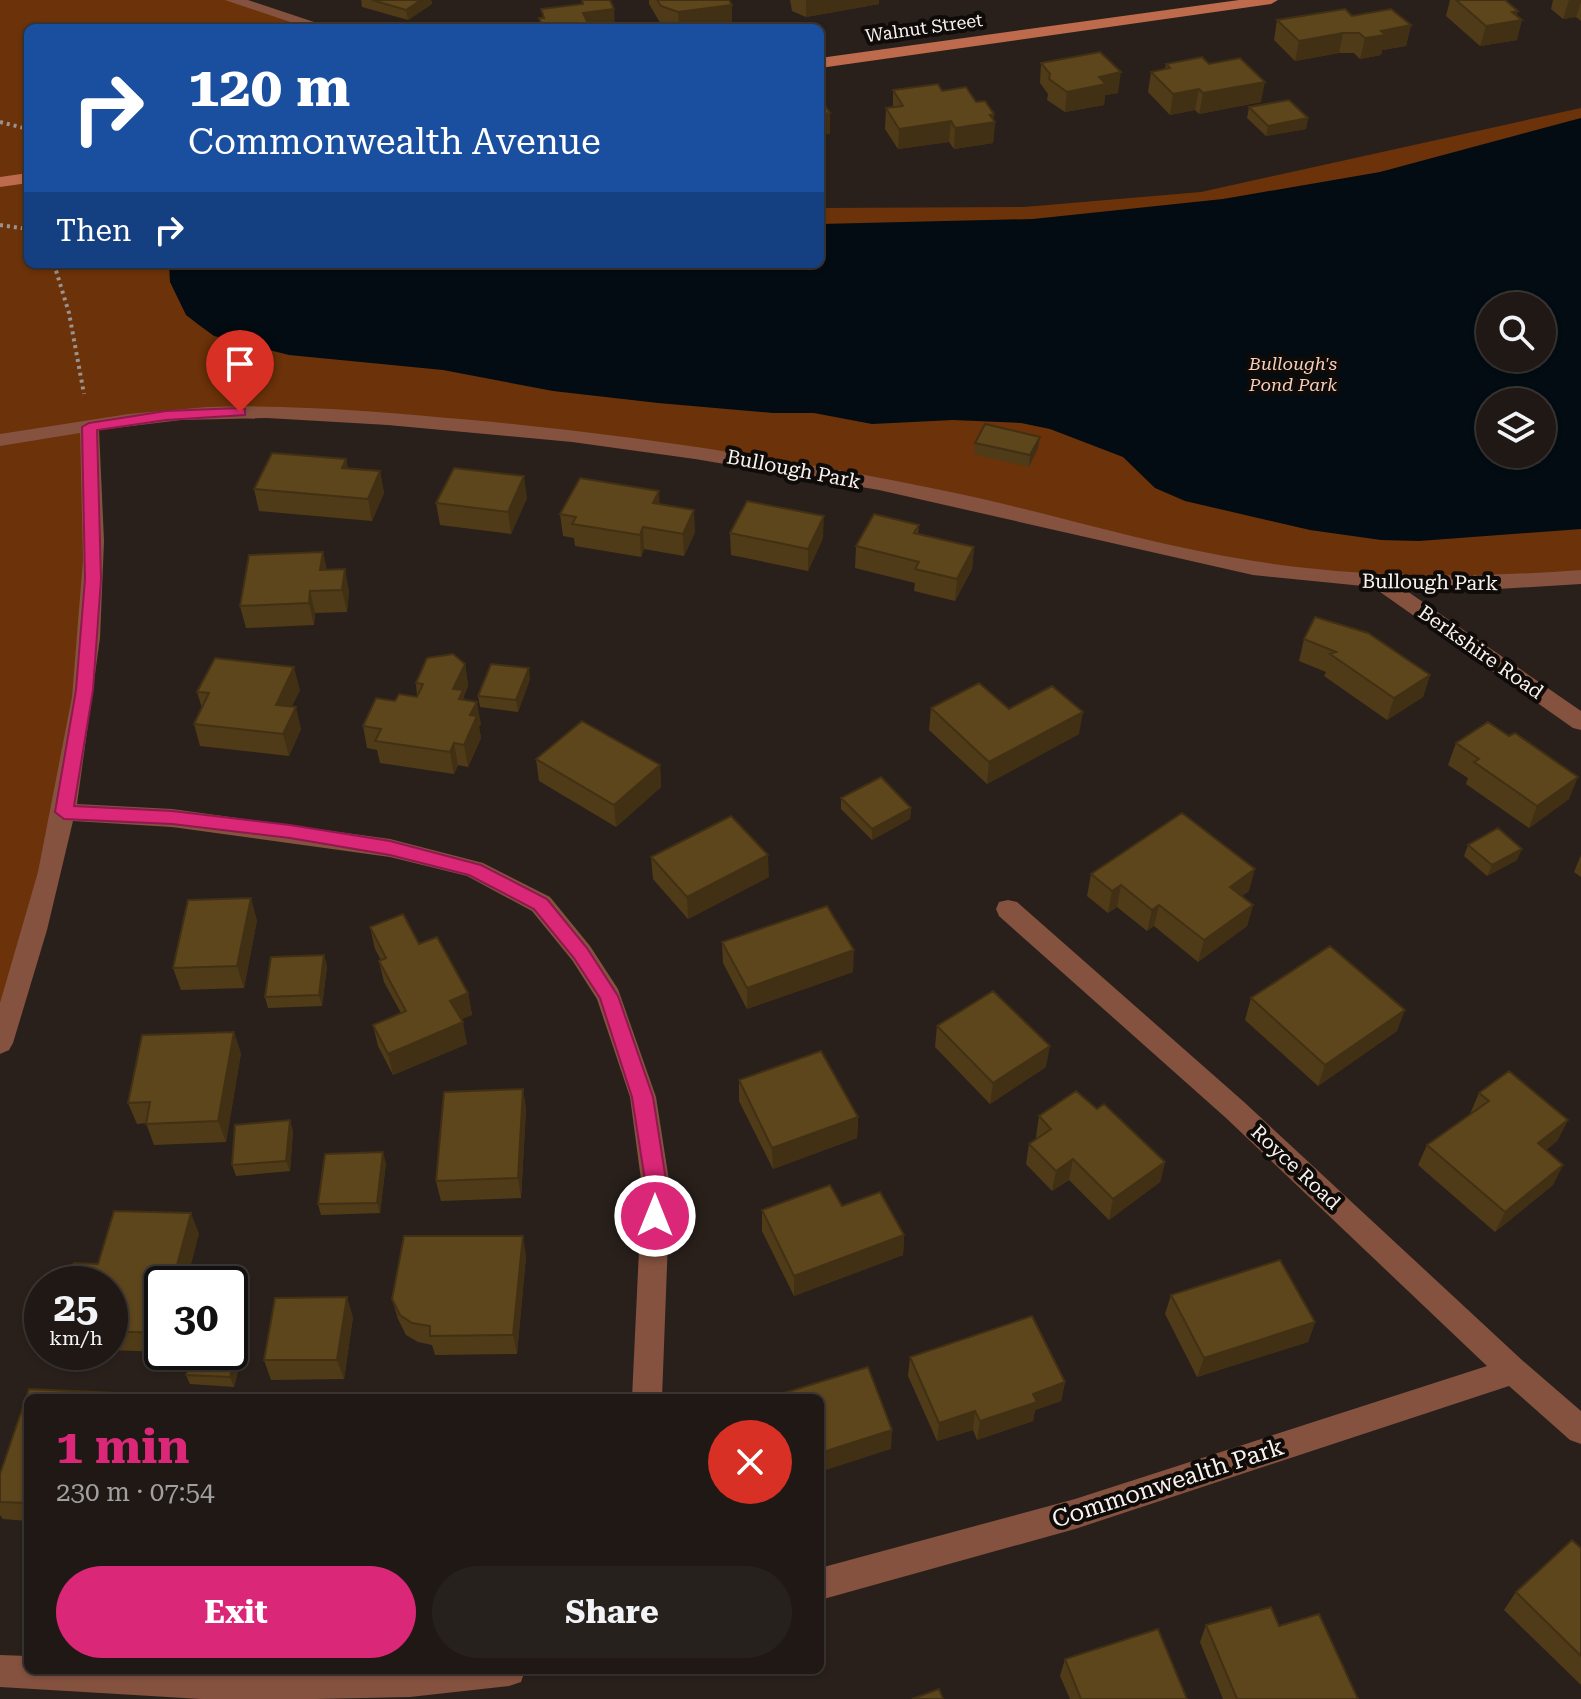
<!DOCTYPE html>
<html lang="en">
<head>
<meta charset="utf-8">
<style>
	body { margin:0; font-family:"Roboto Serif",serif; background:#27211d; color:#f1f3f6; height:100vh; display:flex; flex-direction:column; font-size:30px; white-space:nowrap }
	* { box-sizing:border-box; margin:0 }
	p { font-size:26px; color:#a1a0a0 }
	.icon { flex:none; width:44px; height:44px; fill:none; stroke:currentColor; stroke-width:2; stroke-linecap:round; stroke-linejoin:round }
	.map { position:relative; flex:1; overflow:hidden }
	.drawer { position:absolute; left:24px; top:1394px; width:800px; height:280px; display:flex; flex-direction:column; background:#1f1814; border-radius:12px; box-shadow:0 2px 6px #0004,0 0 0 2px #3c3734 }
	.drawer>* { flex:none }
	.banner { position:absolute; left:24px; top:24px; width:800px; height:244px; border-radius:12px; box-shadow:0 2px 6px #0004,0 0 0 2px #3c3734; background:#1a4fa0; color:#fff; overflow:hidden }
	.fabs { position:absolute; left:1476px; top:292px; display:grid; gap:16px }
	.fabs a { display:grid; place-items:center; width:80px; height:80px; border-radius:50%; background:#1f1814; box-shadow:0 2px 6px #0004,0 0 0 2px #3c3734; font-size:40px }
	.speed { position:absolute; left:24px; top:1266px; display:flex; gap:16px; font-size:40px; font-weight:700; text-align:center }
	.speed>* { display:grid; place-content:center; width:104px; height:104px; border-radius:50%; background:#1f1814; box-shadow:0 2px 6px #0004,0 0 0 2px #3c3734; line-height:1 }
	.speed small { font-size:20px; font-weight:400 }
	.speed .limit { border:4px solid #111; border-radius:12px; background:#fff; color:#111 }
	.pin { position:absolute; display:grid; place-items:center; width:68px; height:68px; color:#fff; margin:-82px -34px; border-radius:50% 50% 50% 0; rotate:-45deg; box-shadow:0 0 8px #0007 }
	.pin .icon { rotate:45deg }
	.me { position:absolute; width:88px; margin:-44px; rotate:0deg; stroke-linejoin:round; filter:drop-shadow(0 0 6px #0008) }
	.turn { display:flex; align-items:center; gap:28px; height:168px; padding:0 32px; font-size:36px }
	.turn .icon { width:104px; height:104px; stroke-width:2.5 }
	.turn b { display:block; font-size:56px; line-height:68px }
	.then { display:flex; align-items:center; height:76px; padding:0 32px; background:#0003; gap:16px; font-size:30px }
	.round { display:grid; place-items:center; flex:none; width:84px; height:84px; border-radius:42px; background:#27211d }
	.head { display:flex; align-items:center; justify-content:space-between; height:136px; padding:0 32px }
	h1 { font-size:48px; font-weight:700; line-height:60px; color:#db2777 }
	.primary-button { display:flex; gap:16px; margin-top:auto; padding:16px 32px }
	.primary-button a { flex:1; height:92px; border-radius:48px; background:#db2777; color:#fff; font-size:32px; font-weight:700; line-height:92px; text-align:center }
	.primary-button a+a { background:#27211d; color:#f1f3f6 }
	.map>svg:first-child { display:block }
	.green { fill:#6c3209; fill-rule:evenodd }
	.water { fill:#030c12; fill-rule:evenodd }
	.lines { fill:none; stroke-linecap:round; stroke-linejoin:round }
	.path { stroke:#9b938f; stroke-width:4; stroke-dasharray:3 4; stroke-linecap:butt }
	.street { fill:#85523f; fill-rule:evenodd }
	.secondary { fill:#bd6b4c; fill-rule:evenodd }
	.wall { fill:#503b18 }
	.shaded-wall { fill:#413014 }
	.building { fill:#5d451c; stroke:#413014; stroke-width:2 }
	.route { fill:#db2777; stroke:#8e194d; stroke-width:2 }
	.labels { text-anchor:middle; stroke-width:8; stroke-linejoin:round; paint-order:stroke }
	.far-street-label { font-size:18px; fill:#f9f2ef; stroke:#0f0b09 }
	.far-park-label { font-size:18px; font-style:italic; fill:#f7ceb8; stroke:#0f0b09 }
	.street-label { font-size:20px; fill:#f9f2ef; stroke:#0f0b09 }
	.near-street-label { font-size:24px; fill:#f9f2ef; stroke:#0f0b09 }
</style>
</head>
<body>
<div class="map">
<svg width="1581" height="1699" viewBox="0 0 1581 1699">
	<rect width="100%" height="100%" fill="#29201b"/>
	<path class="green" d="M0 0H232L324 28H28V264H820V208L1024 207 1201 192 1581 108V577L1302 575 723 455 249 412 90 427 85 690 0 1043ZM1490 306H1542V358H1490ZM1490 402H1542V454H1490Z"/>
	<path class="water" d="M1581 118V529L1419 541 1381 540 1310 530 1185 501 1155 488 1123 457 1050 429 1021 423 953 420 872 424 814 413H773L658 403 553 391 443 370 289 355 214 336 199 325 186 315 170 282 169 264H820V224L1033 219 1223 199 1380 172ZM1490 306H1542V358H1490ZM1490 402H1542V454H1490Z"/>
	<g class="lines">
		<path class="path" d="M0 122 28 129
			M0 225 28 229
			M54 264 69 313 84 394"/>
		<path class="street" d="M225 0H248L332 28H308Z
			M207 407C296 404 384 412 472 420 629 435 786 458 941 490 1046 511 1148 545 1254 561 1362 578 1472 578 1581 570V584L1498 589H1404L1581 711V730L1573 728 1373 587 1253 575 879 490 695 459 572 442 388 425 267 418 181 420 99 430 104 541 100 638 77 804 172 809 390 839 483 863 550 897 590 946 618 989 656 1097 670 1187 662 1398H632L642 1187 630 1097 597 999 572 960 532 911 467 876 390 857 172 827 73 821 47 930 13 1043 9 1050 0 1054V1003L38 872 72 697 83 560 80 433 0 446V434L129 414Z
			M1008 900 1017 902 1244 1102 1523 1361 1581 1411V1444L1570 1440 1509 1386 1075 1529 820 1600V1568L1075 1499 1487 1366 1226 1118 999 916 996 909 999 902Z
			M0 1655 28 1656V1670H525L521 1682 509 1686 410 1697 315 1699H201L0 1687Z"/>
		<path class="secondary" d="M1239 0H1278L1271 4 820 68V58Z
			M28 173V183L0 187V177Z"/>
	</g>
	<path class="wall" d="M361 0H431L432 4 408 20 362 7Z
		M649 0H729L732 5V25L709 28H667L662 26 649 4Z
		M790 0H879V4L806 17 792 11Z
		M1450 0H1505L1517 16V40L1480 46 1446 16Z
		M1553 0H1581V21L1576 17 1563 19 1551 9Z
		M1277 20 1411 25 1406 46 1382 50 1381 55 1360 59 1354 53H1339L1295 61 1274 40Z
		M1041 63 1118 93 1105 95 1104 105 1065 112 1047 100 1048 94 1040 83Z
		M1166 64H1209L1261 102 1199 114 1195 110 1170 115 1148 92 1151 72 1165 69Z
		M893 90 942 91 976 102 994 114 993 120 995 122 993 143 954 149 949 142 898 149 885 129 886 108 893 107Z
		M1249 107 1308 118 1306 129 1266 136 1247 118Z
		M1040 437 1038 448 1029 467 974 454 975 443Z
		M346 459 348 469 380 471 384 493 372 521 259 511 254 489Z
		M527 498 511 534 440 525 436 503Z
		M660 504 695 532 684 556 644 549 641 557 575 546 574 538 563 536 560 514Z
		M919 525 918 534 974 547 972 569 955 601 914 591 915 583 855 568 856 546Z
		M730 533 823 538 808 571 731 555Z
		M327 570 349 591 347 612 315 613 314 625 246 628 240 606Z
		M1304 639 1430 675 1423 697 1387 720 1324 676 1326 672 1299 661Z
		M465 664 468 686 464 696V700L481 724 479 727 481 738 468 767 458 765 454 774 380 763 377 750 367 748 363 726 395 701 417 697 416 683Z
		M530 679 518 712 480 707 478 696Z
		M300 690 291 707 301 729 289 756 200 746 194 724 202 708 197 692Z
		M931 708 1009 709 1079 734 987 784 929 730Z
		M1456 743 1569 799 1529 828 1466 784 1468 778 1448 765Z
		M536 759 660 765 661 787 616 827 539 781Z
		M841 798 911 808 910 819 872 840 841 809Z
		M1468 845 1517 860 1487 876 1464 856Z
		M1581 855V877L1574 872Z
		M651 857 769 877 688 919 653 879Z
		M1091 874 1249 891 1242 896 1253 905 1247 926 1198 962 1154 926 1147 931 1117 907 1108 913 1087 896Z
		M257 920 244 988 181 990 173 968Z
		M370 927 419 944 468 993 472 1015 461 1019 467 1044 393 1075 378 1046 373 1025 401 1013 384 982 379 961 381 960 375 949Z
		M722 942 853 972 747 1009 723 963Z
		M324 955 327 966 322 1006 268 1008 265 997Z
		M1251 998 1397 1031 1318 1086 1245 1020Z
		M937 1026 1046 1067 990 1104 935 1047Z
		M241 1053 226 1142 154 1145 146 1123 137 1124 128 1103Z
		M739 1080 858 1117 857 1138 773 1169 739 1101Z
		M523 1089 526 1110 521 1198 441 1201 436 1181Z
		M1479 1093 1568 1120 1557 1141 1546 1150 1553 1185 1495 1232 1418 1165 1427 1145 1470 1114Z
		M1097 1109 1165 1162 1160 1182 1109 1220 1069 1180 1052 1191 1026 1164 1029 1144 1037 1139 1036 1137 1039 1116Z
		M293 1131 290 1171 236 1176 232 1165Z
		M386 1163 380 1213 321 1215 318 1204Z
		M842 1206 904 1235 903 1255 794 1296 762 1231V1210Z
		M199 1234 162 1284V1352L110 1350V1284L98 1264Z
		M526 1256 517 1354 435 1355 432 1345 418 1342 406 1335 398 1319 392 1299Z
		M1171 1295 1315 1322 1308 1342 1197 1377 1165 1314Z
		M353 1317 344 1379 271 1380 264 1360Z
		M247 1336 234 1387 190 1384 186 1375Z
		M910 1357 1065 1382 1061 1401 1035 1410 1033 1421 977 1440 973 1430 937 1441 908 1376Z
		M29 1389 116 1393 118 1398H28V1521L3 1519 0 1515V1474Z
		M1581 1548V1685L1504 1610 1516 1592Z
		M1206 1625 1279 1626 1358 1699H1223L1200 1642Z
		M1065 1659 1187 1699H1070L1060 1676Z"/>
	<path class="shaded-wall" d="M421 0H431L432 4 408 20 406 10Z
		M806 0H879V4L806 17Z
		M1569 0H1581V2L1576 17 1563 19Z
		M732 5V25L709 28H679L678 12Z
		M614 9 615 28H583V13Z
		M1518 11 1515 21 1522 20 1517 40 1480 46 1486 26 1512 12Z
		M1411 25 1406 46 1382 50 1381 55 1360 59 1365 38 1381 31Z
		M1343 33 1339 53 1295 61 1299 41Z
		M1121 72 1118 93 1105 95 1104 105 1065 112 1067 92 1099 77Z
		M1265 82 1261 102 1199 114 1203 93Z
		M1199 89 1195 110 1170 115 1173 94Z
		M830 113V134L820 135V115Z
		M994 114 993 122H995L993 143 954 149 955 128Z
		M1308 118 1306 129 1266 136 1268 126Z
		M951 121 949 142 898 149 899 129Z
		M1040 437 1038 448 1029 467 1030 455Z
		M346 459 350 481 342 468Z
		M380 471 384 493 372 521 368 499Z
		M524 476 527 498 511 534 508 512Z
		M659 491 660 513 653 503Z
		M694 510 695 532 684 556 683 534Z
		M824 516 823 538 808 571V549Z
		M643 527 644 549 641 557 640 535Z
		M974 547 972 569 955 601 957 579Z
		M323 552 328 574 325 592 320 570Z
		M345 569 349 591 347 612 342 590Z
		M310 591 315 613 314 625 309 603Z
		M465 664 468 686 464 696 466 712 453 689Z
		M294 667 300 690 282 727 276 705Z
		M529 668 530 679 518 712 516 700Z
		M1430 675 1423 697 1387 720 1394 698Z
		M477 702 481 724 479 727 481 738 468 767 464 745 470 715Z
		M296 707 301 729 289 756 283 734Z
		M1083 712 1079 734 987 784 989 762Z
		M454 743 458 765 454 774 450 752Z
		M660 765 661 787 616 827 614 805Z
		M1578 777 1569 799 1529 828 1537 806Z
		M911 808 910 819 872 840V829Z
		M1522 849 1517 860 1487 876 1492 865Z
		M768 855 769 877 688 919 687 897Z
		M1255 869 1249 891 1224 908 1230 887Z
		M1121 885 1117 907 1108 913 1112 891Z
		M251 898 257 920 244 988 237 966Z
		M1159 905 1154 926 1147 931 1152 910Z
		M1253 905 1247 926 1198 962 1204 940Z
		M854 950 853 972 747 1009V988Z
		M324 955 327 966 322 1006 319 995Z
		M468 993 472 1015 455 1022 450 1001Z
		M1405 1010 1397 1031 1318 1086 1325 1065Z
		M463 1022 467 1044 393 1075 388 1054Z
		M234 1032 241 1053 226 1142 218 1121Z
		M1050 1046 1046 1067 990 1104 993 1083Z
		M523 1089 526 1110 521 1198 518 1178Z
		M858 1117 857 1138 773 1169 772 1148Z
		M290 1120 293 1131 290 1171 286 1161Z
		M1568 1120 1557 1141 1528 1164 1538 1143Z
		M383 1152 386 1163 380 1213 377 1203Z
		M1073 1159 1069 1180 1052 1191 1056 1171Z
		M1165 1162 1160 1182 1109 1220 1113 1199Z
		M1563 1165 1553 1185 1495 1232 1505 1212Z
		M191 1213 199 1234 186 1284H172Z
		M904 1235 903 1255 794 1296V1276Z
		M523 1236 526 1256 517 1354 513 1335Z
		M347 1297 353 1317 344 1379 337 1360Z
		M162 1320V1340L158 1333Z
		M1315 1322 1308 1342 1197 1377 1204 1358Z
		M243 1326 247 1336 234 1387 230 1377Z
		M1065 1382 1061 1401 1035 1410 1033 1421 977 1440 980 1421 1033 1394Z
		M975 1411 973 1430 937 1441 939 1423Z
		M892 1430 891 1449 820 1472V1453Z"/>
	<path class="building" d="M372 0H421L406 10Z
		M582 0H610L614 9 583 13 590 27 543 28 539 18H544L541 9 583 4Z
		M657 0H729L732 5 678 12 661 6Z
		M1456 0H1505L1518 11 1512 12 1522 20 1486 26Z
		M1345 9 1352 16 1391 9 1411 25 1381 31 1386 35 1365 38 1359 33H1343L1299 41 1277 20Z
		M1100 52 1121 72 1099 77 1106 84 1067 92 1049 79 1050 74 1041 63Z
		M1202 57 1209 64 1240 58 1265 82 1203 93 1199 89 1173 94 1151 72 1170 68 1166 64Z
		M938 84 942 91 966 87 976 102 985 101 994 114 990 115 995 122 955 128 951 121 899 129 886 108 903 106 893 90Z
		M820 98 830 113 820 115Z
		M1289 100 1308 118 1268 126 1249 107Z
		M985 424 1040 437 1030 455 975 443Z
		M272 453 346 459 342 468 380 471 368 499 254 489Z
		M454 468 524 476 508 512 436 503Z
		M580 478 659 491 653 503 694 510 683 534 643 527 640 535 572 524 576 517 560 514Z
		M747 501 824 516 808 549 730 533Z
		M874 514 919 525 914 533 974 547 957 579 915 569 919 562 856 546Z
		M323 552 320 570 345 569 342 590 310 591 309 603 240 606 249 555Z
		M1315 617 1368 633 1430 675 1394 698 1330 654 1336 652 1304 639Z
		M453 654 465 664 453 689 463 690 459 699 477 702 470 715 477 716 464 745 454 743 450 752 375 741 381 729 363 726 376 698 395 701 399 694 417 697 423 684 416 683 427 658Z
		M215 658 294 667 276 705 296 707 283 734 194 724 209 693 197 692Z
		M491 664 529 668 516 700 478 696Z
		M979 683 1009 709 1052 686 1083 712 989 762 931 708Z
		M582 721 660 765 614 805 536 759Z
		M1488 722 1509 736 1515 733 1578 777 1537 806 1474 762 1479 759 1456 743Z
		M881 777 911 808 872 829 841 798Z
		M1182 813 1255 869 1230 887 1253 905 1204 940 1159 905 1152 910 1121 885 1112 891 1091 874Z
		M731 816 768 855 687 897 651 857Z
		M1498 828 1522 849 1492 865 1468 845Z
		M251 898 237 966 173 968 188 900Z
		M827 906 854 950 747 988 722 942Z
		M403 914 419 944 437 937 468 993 450 1001 463 1022 388 1054 373 1025 406 1011 379 961 386 958 370 927Z
		M1330 946 1405 1010 1325 1065 1251 998Z
		M324 955 319 995 265 997 271 957Z
		M993 991 1050 1046 993 1083 937 1026Z
		M234 1032 218 1121 146 1124 150 1102 128 1103 142 1035Z
		M821 1051 858 1117 772 1148 739 1080Z
		M1509 1071 1568 1120 1538 1143 1563 1165 1505 1212 1427 1145 1489 1101 1479 1093Z
		M523 1089 518 1178 436 1181 444 1092Z
		M1076 1091 1097 1109 1104 1104 1165 1162 1113 1199 1073 1159 1056 1171 1029 1144 1051 1129 1039 1116Z
		M290 1120 286 1161 232 1165 235 1125Z
		M383 1152 377 1203 318 1204 325 1154Z
		M830 1185 842 1206 880 1192 904 1235 794 1276 762 1210Z
		M114 1211 191 1213 172 1284H162V1320L158 1333 110 1331V1284H68L74 1263 98 1264Z
		M404 1236H523L513 1335 430 1336V1326L412 1323 400 1315 392 1299Z
		M1280 1260 1315 1322 1204 1358 1171 1295Z
		M347 1297 337 1360H264L275 1298Z
		M1032 1316 1065 1382 1033 1394 1037 1402 980 1421 975 1411 939 1423 910 1357Z
		M230 1325 243 1326 230 1377 186 1375 192 1352H230Z
		M868 1367 892 1430 820 1453V1398H782L781 1394Z
		M29 1389 116 1393 114 1398H28V1503L0 1502V1474Z
		M1572 1540 1581 1548V1656L1516 1592Z
		M1271 1607 1279 1626 1319 1614 1358 1699H1237L1206 1625Z
		M1158 1629 1187 1699H1081L1065 1659Z
		M939 1689 943 1699H912Z"/>
	<path class="route" d="M240 408 245 409V415L166 420 97 430 101 579 93 690 74 806 172 811 290 825 390 841 481 865 547 899 587 948 618 996 653 1097 667 1187 662 1222 655 1225 647 1222 644 1216 646 1187 632 1097 600 998 574 958 534 909 469 875 390 855 290 838 172 824 64 819 55 812 76 690 85 579 82 427 89 423 166 411Z"/>
	<g class="labels">
		<g class="far-street-label">
			<text transform="translate(924 28) rotate(-8)" y="6">Walnut Street</text>
		</g>
		<g class="far-park-label">
			<text x="1293" y="370">Bullough's<tspan x="1293" dy="21">Pond Park</tspan></text>
		</g>
		<g class="street-label">
			<text transform="translate(794 469) rotate(11)" y="7">Bullough Park</text>
			<text transform="translate(1430 582) rotate(1)" y="7">Bullough Park</text>
			<text transform="translate(1481 652) rotate(35)" y="7">Berkshire Road</text>
			<text transform="translate(1296 1167) rotate(43)" y="7">Royce Road</text>
		</g>
		<g class="near-street-label">
			<text transform="translate(1168 1483) rotate(-18)" y="8">Commonwealth Park</text>
		</g>
	</g>
</svg>
<div class="fabs">
<a><svg class="icon" aria-label="search" viewBox="0 0 24 24"><circle cx="10" cy="10" r="6"/><path d="M15 15l6 6"/></svg></a>
<a><svg class="icon" aria-label="layers" viewBox="0 0 24 24"><path d="M12 4l9 5-9 5-9-5zM3 14l9 5 9-5"/></svg></a>
</div>
<div class="speed"><div>25<small>km/h</small></div><div class="limit">30</div></div>
<div class="pin" style="left:240px;top:412px;background:#d93025"><svg class="icon" aria-label="arrive" viewBox="0 0 24 24"><path d="M6 21V4h12l-3 4 3 4H6"/></svg></div>
<svg class="me" style="left:655px;top:1216px" viewBox="-20 -20 40 40"><circle r="17" fill="#db2777" stroke="#fff" stroke-width="3"/><path d="M0-11L8 9 0 5-8 9z" fill="#fff"/></svg>
<div class="banner">
<div class="turn"><svg class="icon" aria-label="right" viewBox="0 0 24 24"><path d="M7 20v-9h11M14 6l5 5-5 5"/></svg><div><b>120 m</b>Commonwealth Avenue</div></div>
<div class="then">Then<svg class="icon" aria-label="right" viewBox="0 0 24 24"><path d="M7 20v-9h11M14 6l5 5-5 5"/></svg></div>
</div>
<section class="drawer">
<div class="head"><div><h1>1 min</h1><p>230 m · 07:54</p></div><a class="round" style="background:#d93025;color:#fff"><svg class="icon" aria-label="close" viewBox="0 0 24 24"><path d="M6 6l12 12M18 6L6 18"/></svg></a></div>
<div class="primary-button"><a>Exit</a><a>Share</a></div>
</section>
</div>
</body>
</html>
